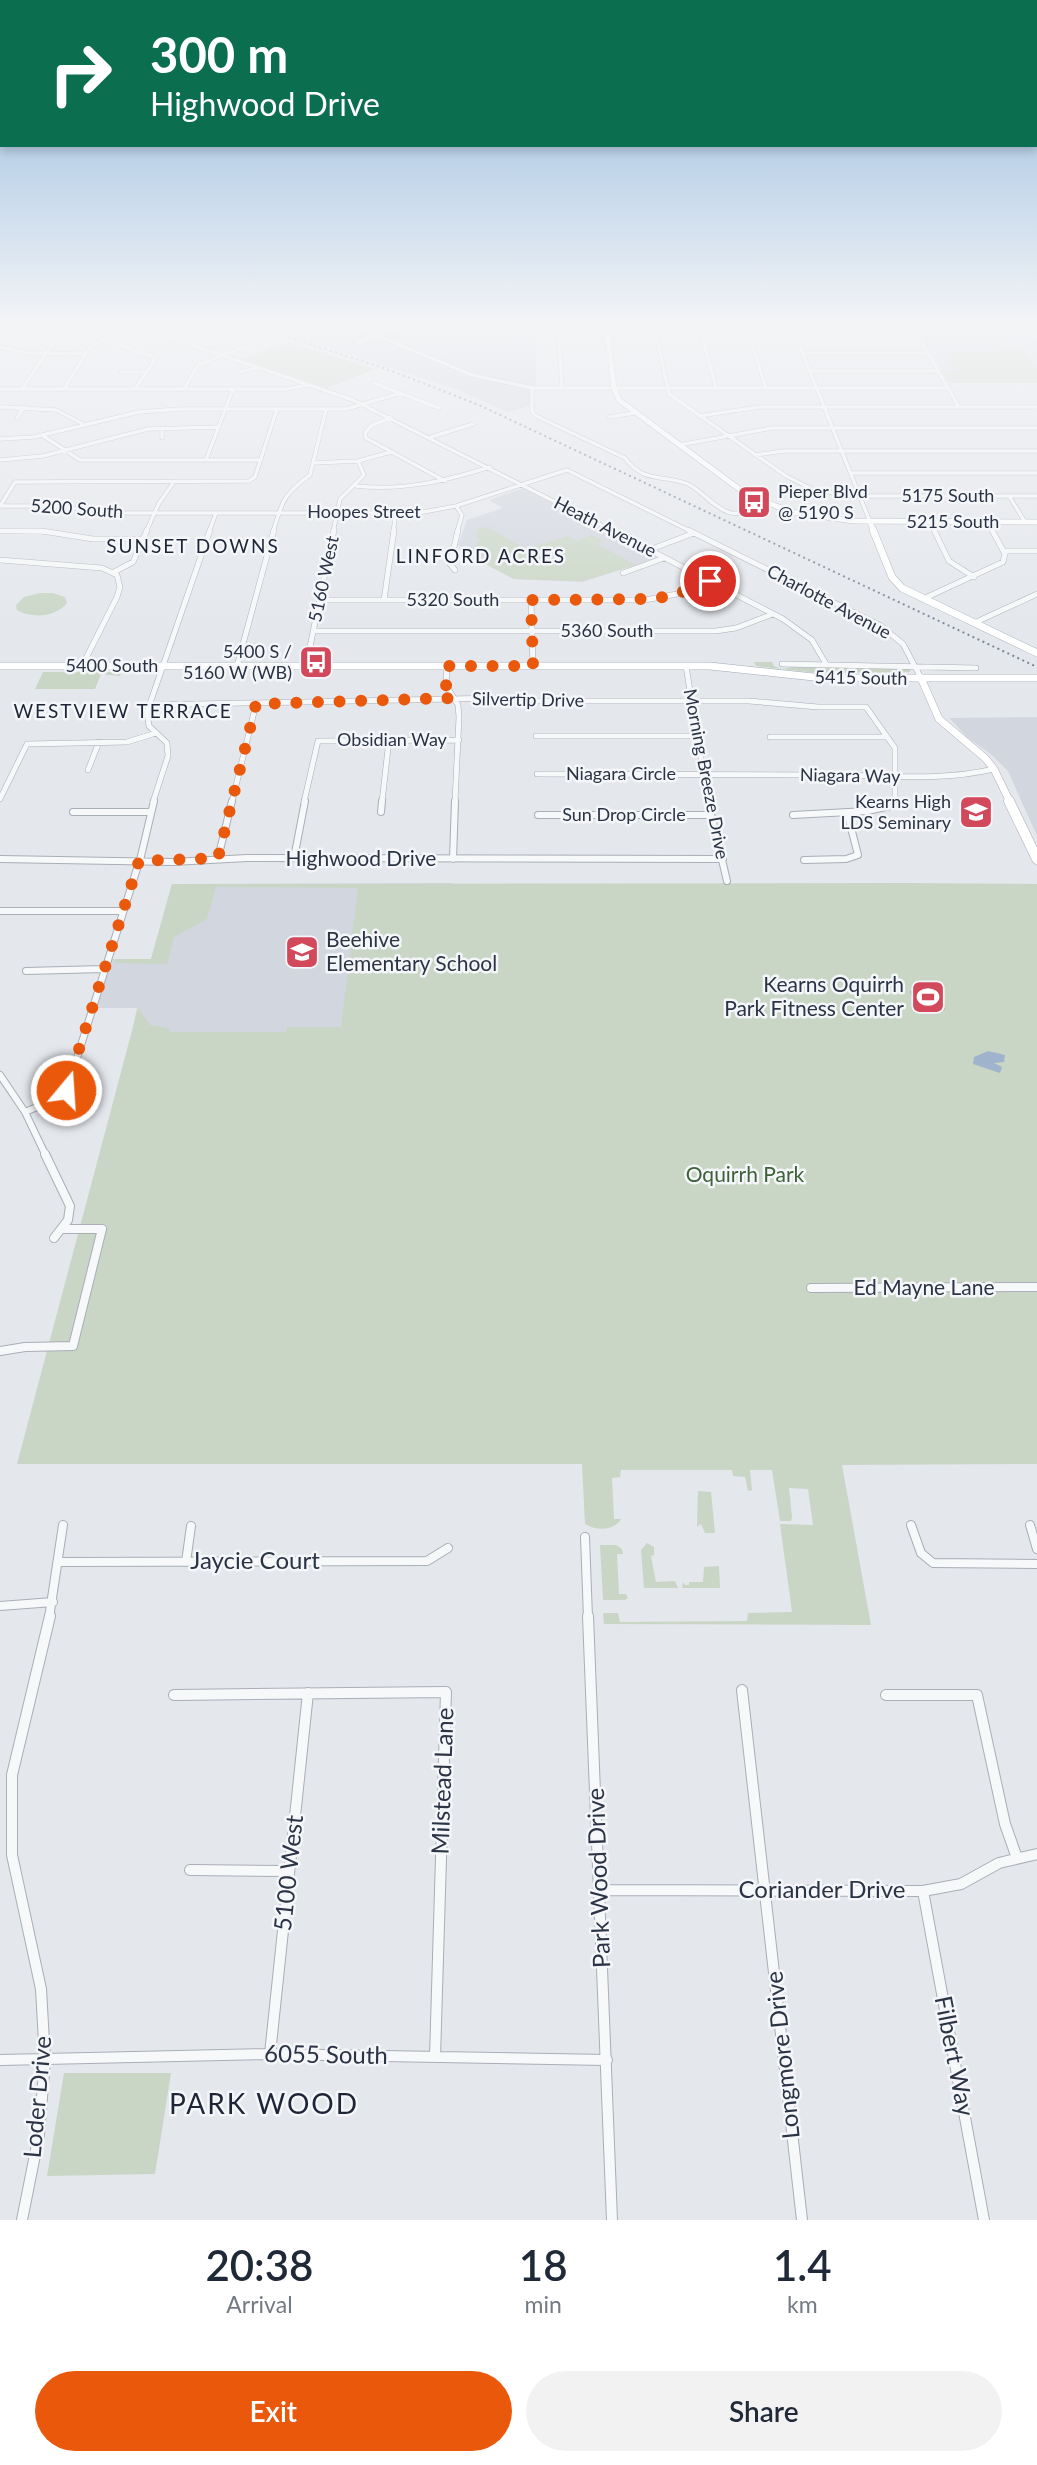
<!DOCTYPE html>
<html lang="en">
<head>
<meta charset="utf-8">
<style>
	body { margin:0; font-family:Lato,sans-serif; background:#f2f2f3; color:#1f2937; height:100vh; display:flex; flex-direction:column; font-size:26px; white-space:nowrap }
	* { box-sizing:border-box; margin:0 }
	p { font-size:23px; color:#747a83 }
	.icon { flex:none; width:38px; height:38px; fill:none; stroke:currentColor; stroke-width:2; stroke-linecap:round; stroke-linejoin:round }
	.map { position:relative; height:2220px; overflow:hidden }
	.drawer { display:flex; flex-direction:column; background:#fff; flex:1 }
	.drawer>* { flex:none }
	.hud { position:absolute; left:0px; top:0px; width:1038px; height:147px; box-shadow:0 4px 10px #0003; background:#0b6e4f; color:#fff; overflow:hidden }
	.pin { position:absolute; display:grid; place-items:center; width:60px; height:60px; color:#fff; margin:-30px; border:4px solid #fff; border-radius:50%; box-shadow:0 2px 7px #0007 }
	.me { position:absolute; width:77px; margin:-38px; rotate:18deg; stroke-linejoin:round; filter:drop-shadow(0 0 5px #0008) }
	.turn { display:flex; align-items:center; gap:24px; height:147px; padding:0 35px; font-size:32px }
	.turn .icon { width:91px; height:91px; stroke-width:2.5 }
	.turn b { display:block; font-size:49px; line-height:60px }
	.eta { display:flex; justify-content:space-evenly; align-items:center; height:119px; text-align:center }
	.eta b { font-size:42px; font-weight:600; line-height:49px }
	.cta { display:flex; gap:14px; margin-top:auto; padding:14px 35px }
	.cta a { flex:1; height:80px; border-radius:42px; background:#ea580c; color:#fff; font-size:28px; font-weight:600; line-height:80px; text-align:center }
	.cta a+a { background:#f2f2f3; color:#1f2937 }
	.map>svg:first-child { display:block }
	.built { fill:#d2d6de }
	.green { fill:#c9d6c5 }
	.water { fill:#9fb4cc }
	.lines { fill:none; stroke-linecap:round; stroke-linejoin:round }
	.street-far4-casing { stroke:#a9aeb7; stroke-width:4.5 }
	.street-far3-casing { stroke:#a9aeb7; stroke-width:6 }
	.street-far2-casing { stroke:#a9aeb7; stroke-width:8 }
	.street-far1-casing { stroke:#a9aeb7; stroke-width:10 }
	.street-casing { stroke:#a9aeb7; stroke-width:12 }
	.secondary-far2-casing { stroke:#a9aeb7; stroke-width:6 }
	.secondary-far1-casing { stroke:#a9aeb7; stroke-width:8 }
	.secondary-casing { stroke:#a9aeb7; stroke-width:11 }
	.primary-casing { stroke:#a3abb8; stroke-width:8 }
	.street-far4 { stroke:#f7f8fa; stroke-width:3.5 }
	.street-far3 { stroke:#f7f8fa; stroke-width:5 }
	.street-far2 { stroke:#f7f8fa; stroke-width:6 }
	.street-far1 { stroke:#f7f8fa; stroke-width:8 }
	.street { stroke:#f7f8fa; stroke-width:10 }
	.secondary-far2 { stroke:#fff; stroke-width:5 }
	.secondary-far1 { stroke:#fff; stroke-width:7 }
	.secondary { stroke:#fff; stroke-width:10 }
	.primary { stroke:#fff; stroke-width:7 }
	.rail { stroke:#7d8696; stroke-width:2; stroke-dasharray:2 3.5; stroke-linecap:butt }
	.route { stroke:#ea580c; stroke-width:12; stroke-dasharray:0 21.6 }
	.labels { text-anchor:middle; stroke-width:5; stroke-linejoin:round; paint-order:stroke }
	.far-poi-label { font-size:18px; fill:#2b3445; stroke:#f4f6f9; text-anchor:end }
	.far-street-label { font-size:18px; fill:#2b3445; stroke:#f4f6f9 }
	.far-neighbourhood-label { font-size:19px; letter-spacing:2px; fill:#1d2536; stroke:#f4f6f9 }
	.street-label { font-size:21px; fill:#2b3445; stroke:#f4f6f9 }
	.poi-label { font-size:21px; fill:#2b3445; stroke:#f4f6f9; text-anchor:start }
	.park-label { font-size:21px; fill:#3f6138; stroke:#f4f6f9 }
	.near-street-label { font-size:24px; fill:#2b3445; stroke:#f4f6f9 }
	.near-neighbourhood-label { font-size:28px; letter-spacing:2px; fill:#1d2536; stroke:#f4f6f9 }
</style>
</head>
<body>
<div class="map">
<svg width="1037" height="2220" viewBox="0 0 1037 2220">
	<rect width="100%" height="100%" fill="#e4e7ec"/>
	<path class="built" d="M257 324H520L535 328 536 386 531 387 529 406 508 412 453 388Z
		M915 324H1024L1037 342V383H949Z
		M523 488 658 558 582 582 513 579 458 545 467 520 503 508 489 500Z
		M1037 717V836L1008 771 992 755 967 737 949 718Z
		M453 883 447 1032H132L137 1008H97L112 959H151L172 884Z"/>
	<path class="green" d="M289 342 375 369 327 388 241 359Z
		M1006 349H1023L1037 369V383H951L944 372 956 370 949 358 955 357 953 353 946 352H1000L999 350Z
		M488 527 525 549 568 536 576 541 592 535 603 541 597 544 636 565 583 581 514 579 487 565 484 563 486 557 476 553V543L481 542 477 538V529Z
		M40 593H53L65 597 67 603C56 617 32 619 17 610L16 605 24 597Z
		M754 662H772L774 666 781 669 793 667 910 669V672L817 673 756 666Z
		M43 672H121L120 676 101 674 95 689H35Z
		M905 883 1037 884V1464L842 1465 871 1625 604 1624 603 1613H618L620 1622 747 1621 748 1613 792 1612 780 1524 813 1525 808 1489 789 1488 792 1517 791 1521H780L772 1470H750L752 1490 748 1491 745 1477 733 1476 732 1470H621L620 1477 612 1478 614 1519H621C614 1531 596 1531 585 1524L582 1464H17L138 1008 150 1025 168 1028 170 1032H286L287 1027H341L358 888 216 887 207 919 174 937 167 964 115 963V959H151L172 884Z
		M698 1491 711 1492 715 1533H705L701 1524 697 1527Z
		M647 1543 654 1547V1555L651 1556 656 1582 675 1581 678 1588H644L641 1550Z
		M616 1545 622 1549 623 1554H617L619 1594H626L628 1598 625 1600H603L600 1545Z
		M719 1566 720 1588H682L683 1582 685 1585H689V1582H703L704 1567Z
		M64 2073H171L155 2174 47 2176Z"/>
	<path class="water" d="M910 991H938L945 1010H916Z
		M988 1051 1005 1055 1004 1062 994 1063 1002 1067 1000 1073 973 1064 974 1057Z"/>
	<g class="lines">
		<g class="street-far4-casing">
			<path id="street-far4" d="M131 324 353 400 615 532
				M197 324 270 347
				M345 324 378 334
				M558 324 562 388
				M654 324 669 394 786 476 812 489 852 496H1037
				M699 324 716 388
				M745 324 766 388
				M791 324 870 522
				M911 324 959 407
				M87 327 97 337 156 358 135 389
				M0 329H73L99 324
				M376 335 472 375 532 388H948
				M795 335H917
				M357 343 405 324
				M0 347 27 353 85 354
				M802 353H927
				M809 371H938
				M121 372H144
				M240 372 257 368
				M374 383 439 408
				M532 388V412L536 416 625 458C644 484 663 474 688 484 702 491 713 507 728 512 739 517 754 507 764 503
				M0 389H287L307 385
				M22 389 51 346 67 329
				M64 389 90 347 105 341
				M184 389 198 365 255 343
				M0 407 56 410 83 424
				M699 416 759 407H1037
				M609 417 635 413
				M17 418 24 407
				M391 418 372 425 365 433 366 438 445 481
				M162 428V438
				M42 435 80 460H261
				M431 437 473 424
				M0 439 34 437 139 412 180 409H346L401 393
				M679 445 772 428H1037
				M755 455 785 451H1037
				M0 460 43 456 148 429 219 427
				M206 460 233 389
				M313 463 358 461 391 452
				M850 473H1037
				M356 486C404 491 445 481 490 467
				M1009 496 1025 522
				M0 506H59L105 513H418L456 506 567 470 692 532
				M0 506 15 482 249 481 255 477 277 409
				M456 506 462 515 457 532
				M930 522 935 532
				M988 522 993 532
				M0 531 48 532
				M146 532 159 503 174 482
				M209 532 216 513
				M273 532C282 501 284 494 310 475L326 410
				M333 532 340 499 364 475 358 461
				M393 532 396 513"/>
		</g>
		<g class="street-far3-casing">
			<path id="street-far3" d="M611 530 783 619 812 640 826 664
				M688 530 881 626 903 644 921 678
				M934 530 949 561 974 577
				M0 531H42L93 539H143
				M649 550 694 533
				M1004 551H1037
				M0 560 102 568 117 575 120 587 117 597 82 666
				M455 570 450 564 458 530
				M114 572 133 562 147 530
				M623 573 664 558
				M923 599 1003 562 1005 554 992 530
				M319 600H645L677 594 710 581
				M384 600 394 530
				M531 600 533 666
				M974 623 1037 594
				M313 631H716L736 628 773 614
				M782 664 976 668
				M237 666 274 530
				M306 666 334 530
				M447 666 446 685 458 705 459 717 455 802
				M686 666 708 802
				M148 705 499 698 527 701H749L818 707H866L895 748V802
				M536 736H698
				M770 737H886
				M88 770 99 742
				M537 774C635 774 732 775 830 775 887 775 938 782 994 769
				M0 799 27 744 127 742 156 733
				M153 802 168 756 167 743 149 726 147 712 210 530
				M232 802 256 704
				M304 802 318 741 459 740
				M382 802 389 740"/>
		</g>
		<g class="street-far2-casing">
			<path id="street-far2" d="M708 801 727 881
				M73 812H150
				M381 812 382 801
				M538 815H711
				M793 815 867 811 895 805V801
				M218 858 232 801
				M294 858 305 801
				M0 859 173 862 247 858 723 859
				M453 859 455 801
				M804 860 846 859 858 855 847 812
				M0 911H122
				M26 971 104 969
				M0 1075 25 1112 46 1156
				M25 1112 56 1099 69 1083 141 856 154 801"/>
		</g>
		<g class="street-far1-casing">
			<path id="street-far1" d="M45 1154 70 1206 68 1220 54 1238
				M811 1288 1037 1287
				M0 1351 25 1347 73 1346 102 1229H62
				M911 1525 921 1553 933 1563 1037 1564
				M1030 1525 1037 1549
				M585 1537 588 1618
				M59 1562 427 1561 448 1548
				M186 1562 191 1526
				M0 1606 53 1602
				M49 1618 63 1525"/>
		</g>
		<g class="street-casing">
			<path id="street" d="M588 1616 612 2220
				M742 1690 802 2220
				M174 1695 446 1692 435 2057
				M886 1695H977L1005 1824 1017 1858
				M190 1870 289 1871
				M599 1890 923 1891 961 1884 999 1863 1037 1854
				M923 1891 984 2220
				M270 2054 308 1693
				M0 2060 270 2054 607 2060
				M22 2220 39 2135 45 2060 41 1989 12 1855V1775L50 1616"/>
		</g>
		<g class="secondary-far2-casing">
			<path id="secondary-far2" d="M606 324 614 388 619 400 746 494 791 512 854 521 1037 522
				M1029 324 1037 334
				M870 522 874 532"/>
		</g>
		<g class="secondary-far1-casing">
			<path id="secondary-far1" d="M873 530 892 577 902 588 1037 653
				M921 678 939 719 985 758 994 769 1010 802"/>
		</g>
		<g class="secondary-casing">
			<path id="secondary" d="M1009 801 1037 859"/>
		</g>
		<g class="primary-casing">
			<path id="primary" d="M0 666H710L823 678H1037"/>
		</g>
		<use href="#street-far4" class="street-far4"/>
		<use href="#street-far3" class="street-far3"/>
		<use href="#street-far2" class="street-far2"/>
		<use href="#street-far1" class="street-far1"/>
		<use href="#street" class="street"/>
		<use href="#secondary-far2" class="secondary-far2"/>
		<use href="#secondary-far1" class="secondary-far1"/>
		<use href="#secondary" class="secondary"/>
		<use href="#primary" class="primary"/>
		<path class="rail" d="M246 324 384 368 479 405 1037 667"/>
	</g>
	<linearGradient id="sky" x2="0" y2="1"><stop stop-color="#8bb4dd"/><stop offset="0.51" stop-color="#f3f4f6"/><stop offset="1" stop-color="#f3f4f6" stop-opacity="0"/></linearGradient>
	<rect width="1037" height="635" fill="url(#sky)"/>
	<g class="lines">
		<path class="route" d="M66 1090 139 861 218 858 256 704 454 698 446 685 447 666H533L531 600 653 599 677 594 710 581"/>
	</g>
	<defs>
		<g id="bus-square" transform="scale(1.75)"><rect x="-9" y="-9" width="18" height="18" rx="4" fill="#d1495b" stroke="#f4f6f9"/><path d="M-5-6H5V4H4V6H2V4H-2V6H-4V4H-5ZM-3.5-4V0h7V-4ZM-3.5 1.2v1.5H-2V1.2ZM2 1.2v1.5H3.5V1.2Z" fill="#fff"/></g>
		<g id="school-square" transform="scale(1.75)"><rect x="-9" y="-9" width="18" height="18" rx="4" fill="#d1495b" stroke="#f4f6f9"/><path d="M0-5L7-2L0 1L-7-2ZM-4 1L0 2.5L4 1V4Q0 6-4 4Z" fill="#fff"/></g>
		<g id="stadium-square" transform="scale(1.75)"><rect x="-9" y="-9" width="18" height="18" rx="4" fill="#d1495b" stroke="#f4f6f9"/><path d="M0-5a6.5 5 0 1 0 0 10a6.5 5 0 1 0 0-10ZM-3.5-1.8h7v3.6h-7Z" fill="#fff"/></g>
	</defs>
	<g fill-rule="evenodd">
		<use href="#bus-square" x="754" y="502"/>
		<use href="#bus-square" x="316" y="662"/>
		<use href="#school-square" x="976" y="812"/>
		<use href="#school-square" x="302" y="952"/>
		<use href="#stadium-square" x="928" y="997"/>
	</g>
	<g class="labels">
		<g class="far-poi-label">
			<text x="778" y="498" text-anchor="start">Pieper Blvd<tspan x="778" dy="21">@ 5190 S</tspan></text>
			<text x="292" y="658">5400 S /<tspan x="292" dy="21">5160 W (WB)</tspan></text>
			<text x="951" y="808">Kearns High<tspan x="951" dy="21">LDS Seminary</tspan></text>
		</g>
		<g class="far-street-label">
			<text x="948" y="502">5175 South</text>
			<text transform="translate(77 509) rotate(4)" y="6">5200 South</text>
			<text x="364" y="518">Hoopes Street</text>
			<text x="953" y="528">5215 South</text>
			<text transform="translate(605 527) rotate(27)" y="6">Heath Avenue</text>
			<text transform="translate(324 579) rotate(-78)" y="6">5160 West</text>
			<text x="453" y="606">5320 South</text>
			<text transform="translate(829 602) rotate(28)" y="6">Charlotte Avenue</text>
			<text x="607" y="637">5360 South</text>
			<text x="112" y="672">5400 South</text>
			<text transform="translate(861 678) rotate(1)" y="6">5415 South</text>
			<text transform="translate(528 700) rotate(1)" y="6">Silvertip Drive</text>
			<text x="392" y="746">Obsidian Way</text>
			<text x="621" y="780">Niagara Circle</text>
			<text transform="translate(706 774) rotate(79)" y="6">Morning Breeze Drive</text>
			<text transform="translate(850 776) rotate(1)" y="6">Niagara Way</text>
			<text x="624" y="821">Sun Drop Circle</text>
		</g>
		<g class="far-neighbourhood-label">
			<text x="193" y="553">SUNSET DOWNS</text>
			<text x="481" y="563">LINFORD ACRES</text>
			<text x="123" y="718">WESTVIEW TERRACE</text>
		</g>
		<g class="street-label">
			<text x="361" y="866">Highwood Drive</text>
			<text x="924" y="1295">Ed Mayne Lane</text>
		</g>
		<g class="poi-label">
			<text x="326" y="947">Beehive<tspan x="326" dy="24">Elementary School</tspan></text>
			<text x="904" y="992" text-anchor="end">Kearns Oquirrh<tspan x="904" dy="24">Park Fitness Center</tspan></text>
		</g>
		<g class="park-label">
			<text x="745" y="1182">Oquirrh Park</text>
		</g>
		<g class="near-street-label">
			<text x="255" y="1569">Jaycie Court</text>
			<text transform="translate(443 1781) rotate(-88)" y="8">Milstead Lane</text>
			<text transform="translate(289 1873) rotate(-84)" y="8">5100 West</text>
			<text transform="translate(599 1878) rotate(-92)" y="8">Park Wood Drive</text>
			<text x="822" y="1898">Coriander Drive</text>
			<text transform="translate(326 2055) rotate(1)" y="8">6055 South</text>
			<text transform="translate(783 2055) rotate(-96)" y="8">Longmore Drive</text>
			<text transform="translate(954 2056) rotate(79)" y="8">Filbert Way</text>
			<text transform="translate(38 2097) rotate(-85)" y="8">Loder Drive</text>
		</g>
		<g class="near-neighbourhood-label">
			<text x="264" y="2114">PARK WOOD</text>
		</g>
	</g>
</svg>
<div class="pin" style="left:710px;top:581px;background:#d93025"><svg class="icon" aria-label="arrive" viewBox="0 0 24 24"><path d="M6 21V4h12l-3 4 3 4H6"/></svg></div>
<svg class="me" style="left:66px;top:1090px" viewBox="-20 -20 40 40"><circle r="17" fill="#ea580c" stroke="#fff" stroke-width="3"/><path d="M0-11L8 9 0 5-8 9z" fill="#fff"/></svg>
<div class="hud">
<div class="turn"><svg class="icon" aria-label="right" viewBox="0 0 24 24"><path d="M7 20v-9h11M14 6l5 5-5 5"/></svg><div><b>300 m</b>Highwood Drive</div></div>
</div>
</div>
<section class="drawer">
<div class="eta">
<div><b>20:38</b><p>Arrival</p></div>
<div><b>18</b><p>min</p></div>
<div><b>1.4</b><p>km</p></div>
</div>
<div class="cta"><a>Exit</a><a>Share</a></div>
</section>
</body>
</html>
